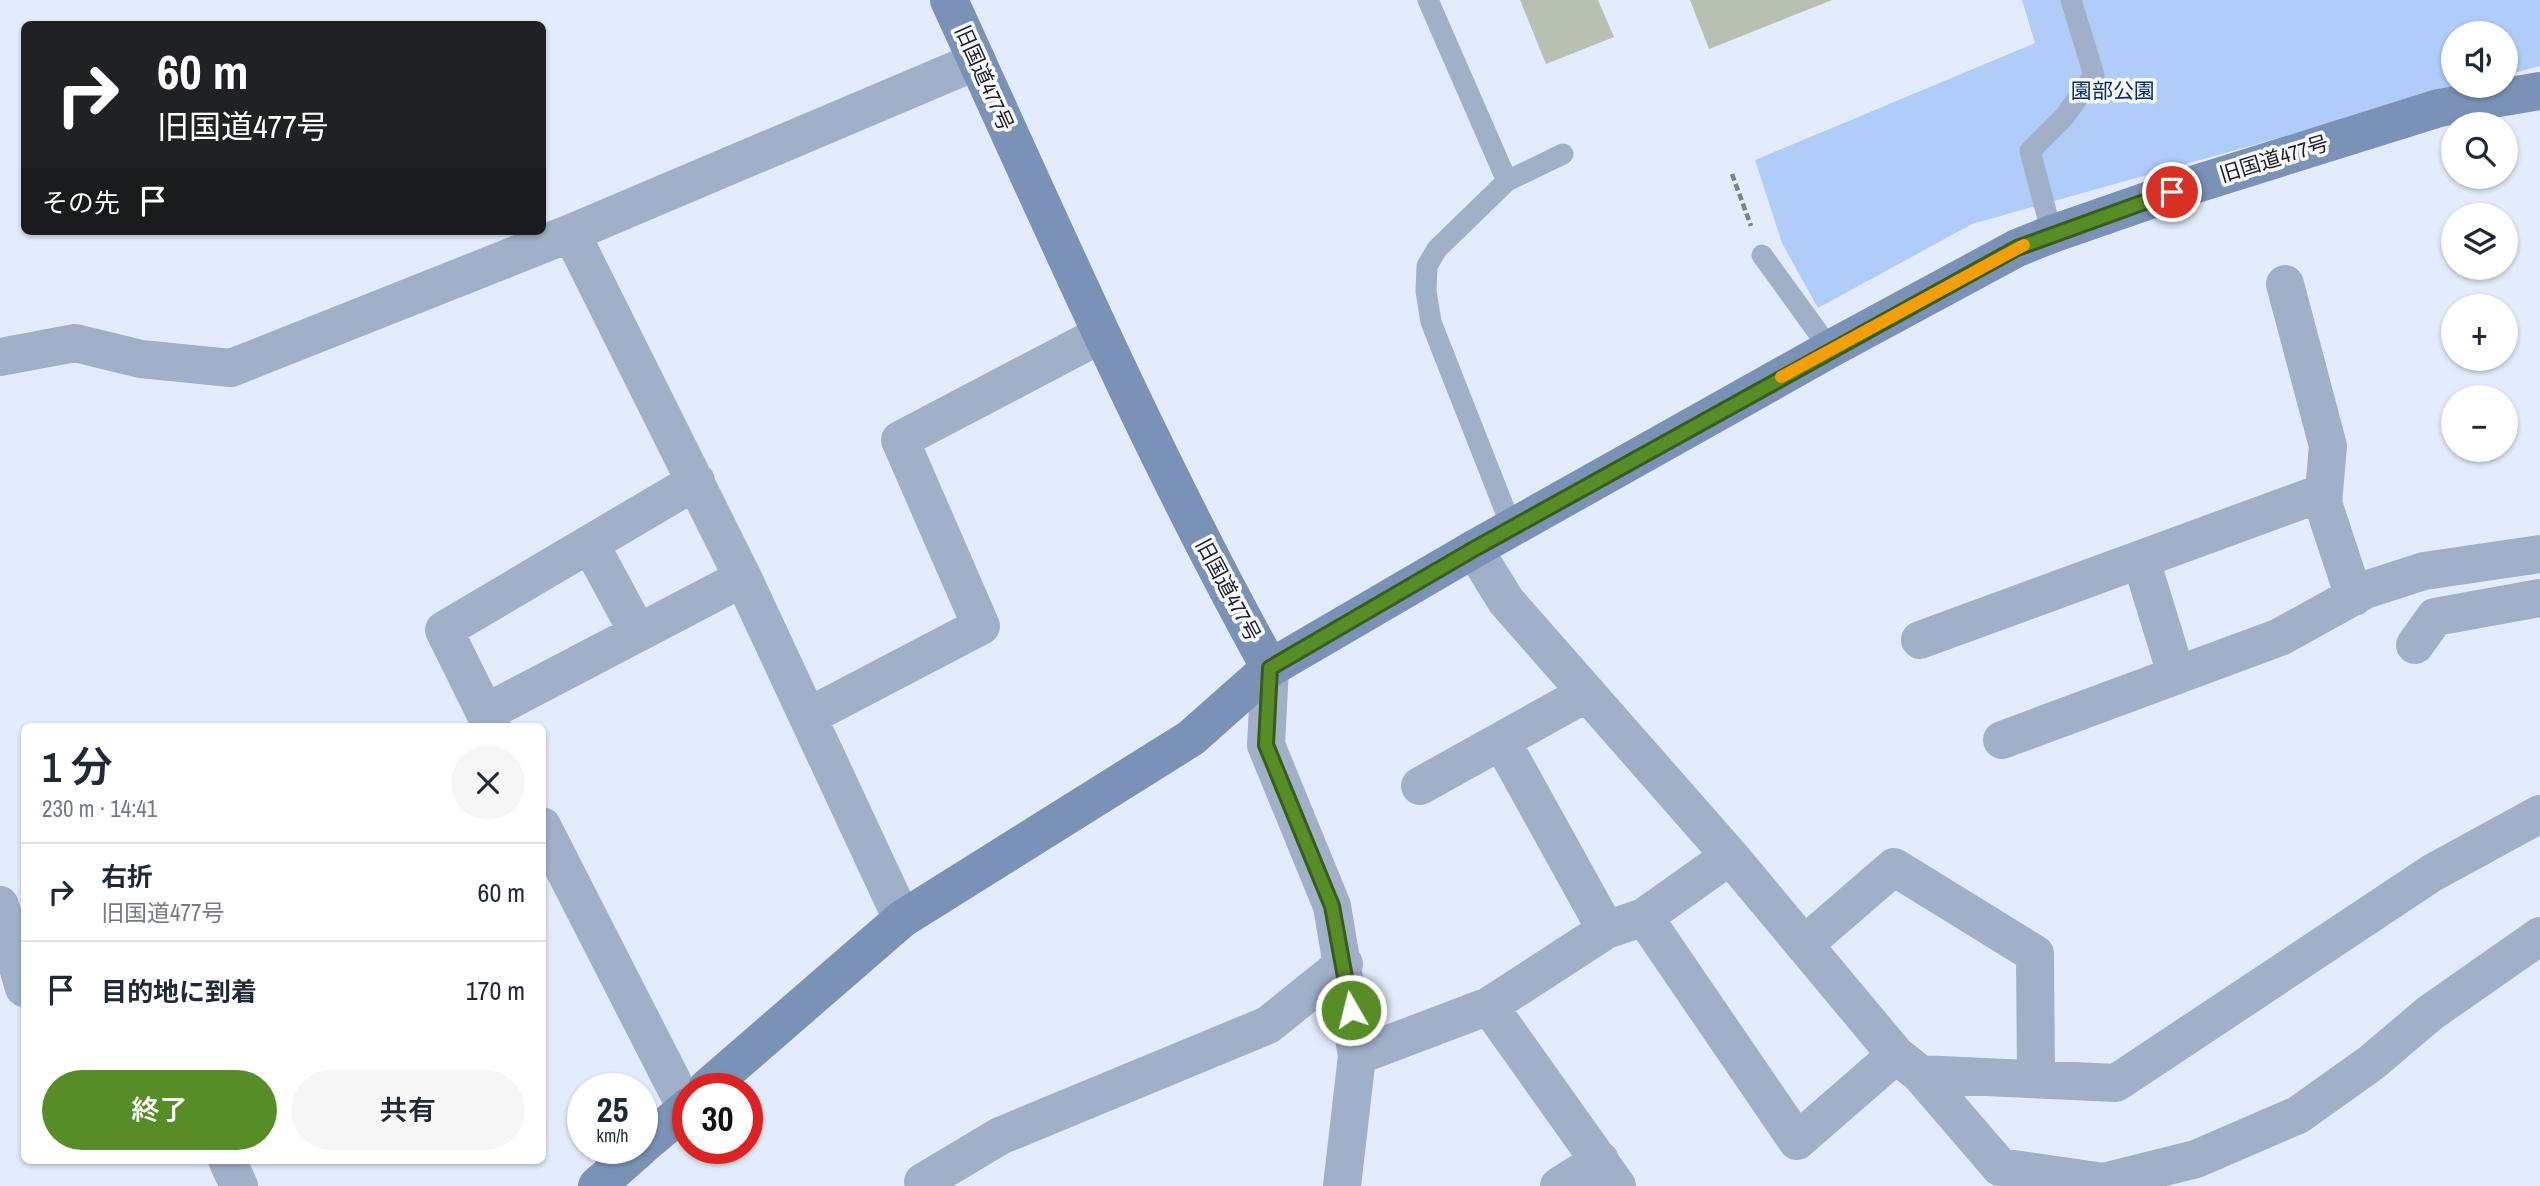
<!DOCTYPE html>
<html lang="ja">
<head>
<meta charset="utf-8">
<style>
	body { margin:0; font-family:"Archivo Narrow","Noto Sans JP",sans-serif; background:#f6f6f7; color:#1f2937; height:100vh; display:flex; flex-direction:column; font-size:26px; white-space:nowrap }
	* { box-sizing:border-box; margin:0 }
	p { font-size:23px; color:#747a83 }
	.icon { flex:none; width:38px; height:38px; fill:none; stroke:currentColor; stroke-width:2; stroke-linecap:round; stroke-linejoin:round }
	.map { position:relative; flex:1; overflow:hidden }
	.sheet { position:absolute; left:21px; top:723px; width:525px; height:441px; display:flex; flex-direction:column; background:#fff; border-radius:10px; box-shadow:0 2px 5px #0004 }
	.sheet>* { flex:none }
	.hud { position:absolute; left:21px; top:21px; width:525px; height:214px; border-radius:10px; box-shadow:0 2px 5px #0004; background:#202124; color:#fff; overflow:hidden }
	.fabs { position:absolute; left:2441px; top:21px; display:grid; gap:14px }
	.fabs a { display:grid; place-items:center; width:77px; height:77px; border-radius:50%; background:#fff; box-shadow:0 2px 5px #0004; font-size:35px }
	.speed { position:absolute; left:567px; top:1073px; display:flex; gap:14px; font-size:35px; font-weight:700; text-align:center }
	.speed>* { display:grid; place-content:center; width:91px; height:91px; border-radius:50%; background:#fff; box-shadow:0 2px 5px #0004; line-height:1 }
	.speed small { font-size:18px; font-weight:400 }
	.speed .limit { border:10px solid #d22; background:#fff; color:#111 }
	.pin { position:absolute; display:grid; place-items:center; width:60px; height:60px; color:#fff; margin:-30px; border:4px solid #fff; border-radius:50%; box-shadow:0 2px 7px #0007 }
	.me { position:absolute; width:77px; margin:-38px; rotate:352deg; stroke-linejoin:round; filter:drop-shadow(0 0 5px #0008) }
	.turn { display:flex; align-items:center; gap:24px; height:147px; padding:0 21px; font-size:32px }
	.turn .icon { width:91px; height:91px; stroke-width:2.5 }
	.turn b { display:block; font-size:49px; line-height:60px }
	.then { display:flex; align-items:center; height:66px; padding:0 21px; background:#0003; gap:14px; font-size:26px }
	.round { display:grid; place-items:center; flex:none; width:74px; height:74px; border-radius:37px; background:#f6f6f7 }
	.summary { display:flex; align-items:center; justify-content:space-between; height:119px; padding:0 21px }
	h1 { font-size:42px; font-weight:600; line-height:52px }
	.cta { display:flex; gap:14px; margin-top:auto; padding:14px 21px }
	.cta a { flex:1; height:80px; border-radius:42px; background:#578d26; color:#fff; font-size:28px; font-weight:600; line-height:80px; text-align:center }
	.cta a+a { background:#f6f6f7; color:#1f2937 }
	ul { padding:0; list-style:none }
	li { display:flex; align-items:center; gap:21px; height:98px; padding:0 21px; border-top:2px solid #e0e1e3 }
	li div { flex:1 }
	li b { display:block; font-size:26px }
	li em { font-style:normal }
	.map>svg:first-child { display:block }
	.green { fill:#b0ccf9 }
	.building { fill:#b7c0b1 }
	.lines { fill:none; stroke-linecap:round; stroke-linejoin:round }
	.path { stroke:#7c828d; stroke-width:4.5; stroke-dasharray:7 3.5; stroke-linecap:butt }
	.lane { stroke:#a0b0c9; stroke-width:21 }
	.street { stroke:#a0b0c9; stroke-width:38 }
	.secondary { stroke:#7b92b7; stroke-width:38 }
	.route-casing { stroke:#395c19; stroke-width:18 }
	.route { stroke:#578d26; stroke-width:12 }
	.slow { stroke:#f59e0b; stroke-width:12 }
	.labels { text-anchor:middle; stroke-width:7; stroke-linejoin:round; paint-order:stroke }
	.street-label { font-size:21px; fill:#1d2026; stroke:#f7f9fc }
	.park-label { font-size:21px; fill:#032e6e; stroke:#f7f9fc }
</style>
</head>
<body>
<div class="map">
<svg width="2540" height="1186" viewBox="0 0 2540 1186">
	<rect width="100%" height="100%" fill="#e3ecfc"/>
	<path class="green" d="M2022 0H2540V66L2506 75V33H2454V86H2463L1972 224 1818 308 1782 243 1755 160 2035 43Z"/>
	<path class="building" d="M1520 0H1598L1614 37 1546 64Z
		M1690 0H1832L1709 49Z"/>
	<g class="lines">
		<path class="path" d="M1732 174 1751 226"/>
		<path class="lane" d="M1428 0 1507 181
			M2052 234 2030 151 2065 116 2094 75 2071 0
			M1762 255 1830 349
			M1512 528 1431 322 1426 291 1427 266 1437 249 1507 181 1563 154"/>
		<path class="street" d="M571 233 743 578 902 919
			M2285 284 2328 446 2323 503 2354 597
			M0 357 75 343 141 359 231 368 571 233 977 61
			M590 544 638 633
			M1474 549 1506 601 1730 856 1896 1055 1920 1074 2000 1167 2104 1182 2196 1159 2298 1115 2371 1063 2430 1013 2540 936
			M2141 560 2176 674
			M1920 640 2324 492
			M2415 645 2435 617 2540 598
			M1270 668 1266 745 1332 906 1357 1056 1342 1186
			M485 713 444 630 696 481
			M809 716 981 626 900 440 1100 335
			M492 726 485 713 743 578
			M2002 740 2280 637 2365 590 2424 571 2540 554
			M1502 742 1606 930
			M1420 786 1587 693
			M542 826 686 1108
			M0 905 24 988
			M1644 917 1797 1141 1896 1055
			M1805 944 1894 867 2035 954 2036 1079
			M1357 1056 1489 1006
			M1920 1074 2116 1083 2432 873 2540 814
			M227 1160 239 1186
			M924 1186 923 1182 1000 1136 1268 1025 1344 964
			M1559 1186 1600 1160
			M1617 1186 1489 1006 1606 930 1644 917 1730 856"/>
		<path class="secondary" d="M949 0C1052 225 1150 452 1270 668
			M707 1088 902 919 1191 738 1270 668 1474 549 1830 349 2017 248 2052 234 2196 184 2439 108 2540 91
			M642 1146 688 1107
			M597 1186 640 1148"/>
	</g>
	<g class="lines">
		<g class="route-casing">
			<path id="route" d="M1351 1010 1332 906 1266 745 1270 668 1474 549 2017 248 2172 192"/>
		</g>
		<use href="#route" class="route"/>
		<path class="slow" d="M1781 377 2024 245"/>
	</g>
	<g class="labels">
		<g class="street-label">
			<text transform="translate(984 78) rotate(66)" y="7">旧国道477号</text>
			<text transform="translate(2274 159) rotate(-17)" y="7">旧国道477号</text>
			<text transform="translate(1228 590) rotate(62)" y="7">旧国道477号</text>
		</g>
		<g class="park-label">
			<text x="2113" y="98">園部公園</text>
		</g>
	</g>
</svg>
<div class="fabs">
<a><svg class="icon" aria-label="sound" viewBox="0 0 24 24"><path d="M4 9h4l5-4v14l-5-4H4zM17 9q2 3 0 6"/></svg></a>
<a><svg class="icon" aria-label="search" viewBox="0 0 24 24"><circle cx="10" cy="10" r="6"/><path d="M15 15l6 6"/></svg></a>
<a><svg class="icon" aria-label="layers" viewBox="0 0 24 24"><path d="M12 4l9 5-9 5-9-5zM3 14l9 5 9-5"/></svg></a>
<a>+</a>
<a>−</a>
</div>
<div class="speed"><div>25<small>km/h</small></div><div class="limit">30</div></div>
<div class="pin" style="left:2172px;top:192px;background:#d93025"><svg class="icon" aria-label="arrive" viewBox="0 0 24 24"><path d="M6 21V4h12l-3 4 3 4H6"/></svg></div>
<svg class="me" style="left:1351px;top:1010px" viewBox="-20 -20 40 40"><circle r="17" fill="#578d26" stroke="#fff" stroke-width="3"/><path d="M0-11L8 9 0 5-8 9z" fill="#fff"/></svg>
<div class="hud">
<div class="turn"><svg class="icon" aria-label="right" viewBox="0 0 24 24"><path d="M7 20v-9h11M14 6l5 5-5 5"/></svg><div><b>60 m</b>旧国道477号</div></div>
<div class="then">その先<svg class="icon" aria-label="arrive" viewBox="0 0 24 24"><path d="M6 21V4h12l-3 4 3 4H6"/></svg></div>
</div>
<section class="sheet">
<div class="summary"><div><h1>1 分</h1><p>230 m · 14:41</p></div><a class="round"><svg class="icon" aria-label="close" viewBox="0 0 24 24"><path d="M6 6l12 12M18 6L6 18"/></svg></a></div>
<ul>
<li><svg class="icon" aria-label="right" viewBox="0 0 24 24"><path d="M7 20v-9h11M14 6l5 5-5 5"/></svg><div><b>右折</b><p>旧国道477号</p></div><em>60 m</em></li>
<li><svg class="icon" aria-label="arrive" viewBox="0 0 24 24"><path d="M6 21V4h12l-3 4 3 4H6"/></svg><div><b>目的地に到着</b></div><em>170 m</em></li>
</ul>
<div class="cta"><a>終了</a><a>共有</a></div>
</section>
</div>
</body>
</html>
